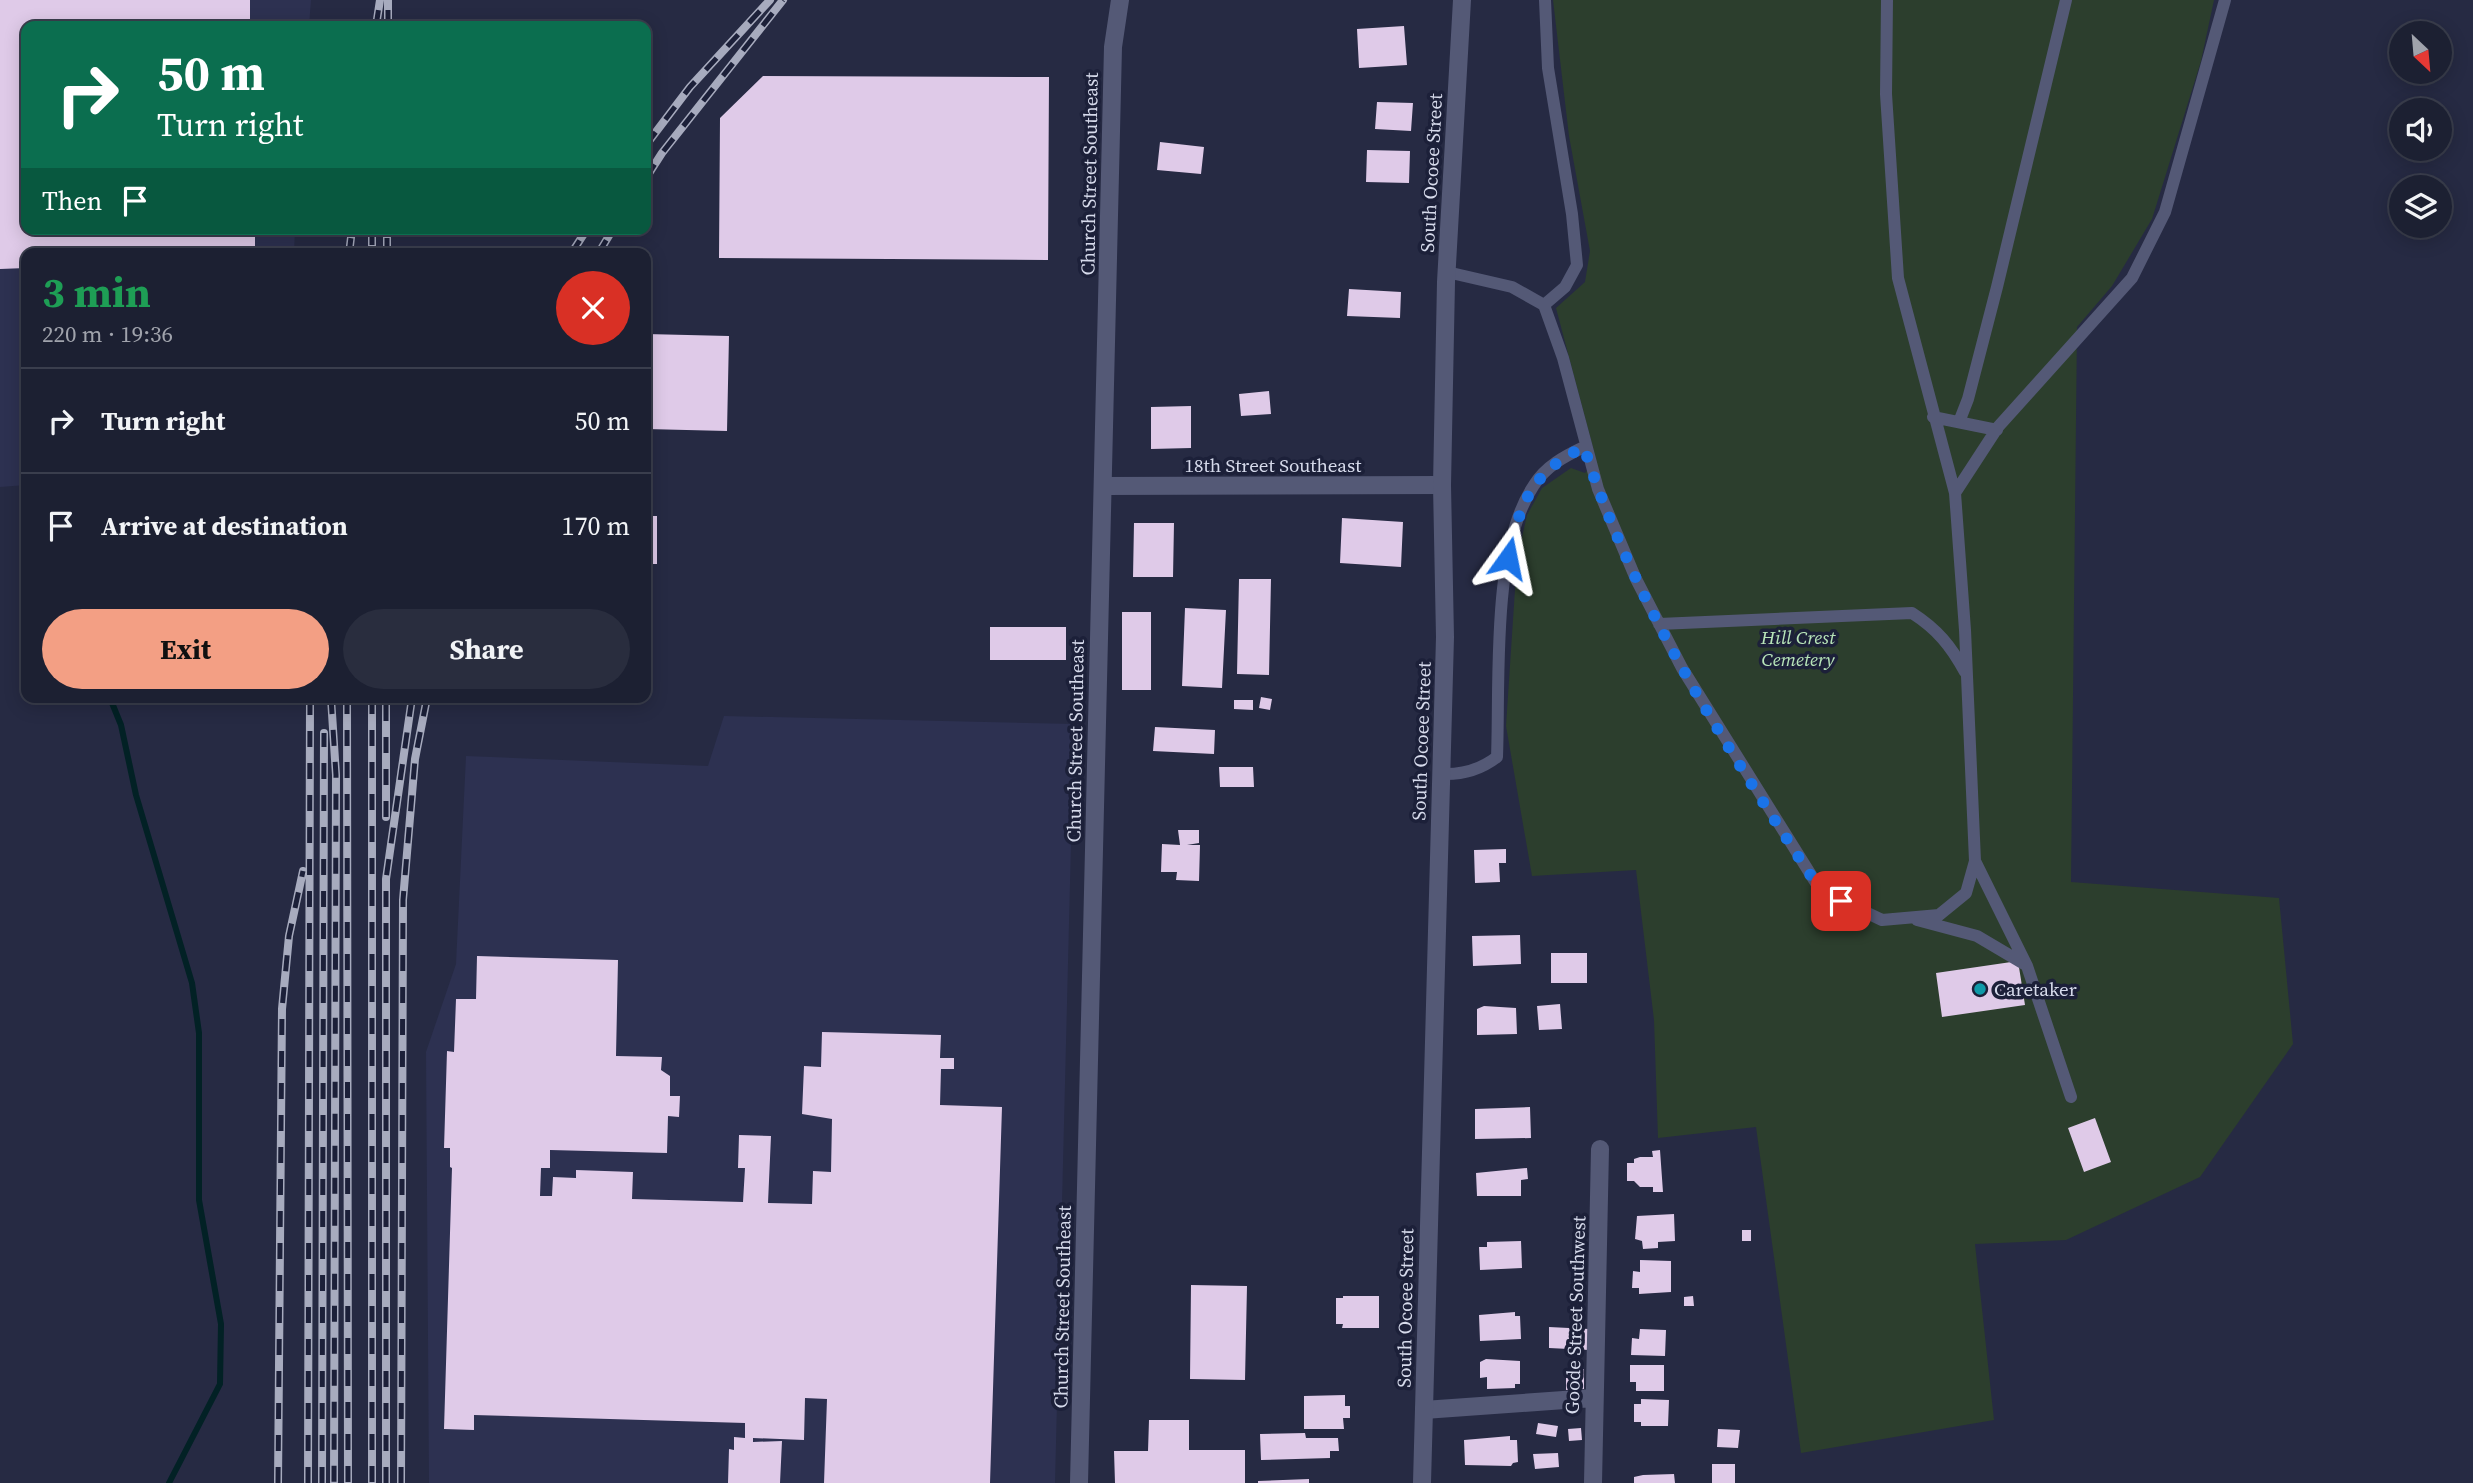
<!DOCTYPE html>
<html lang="en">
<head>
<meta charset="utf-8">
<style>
	body { margin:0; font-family:"Source Serif 4",serif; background:#292d3e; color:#f1f3f6; height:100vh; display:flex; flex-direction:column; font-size:26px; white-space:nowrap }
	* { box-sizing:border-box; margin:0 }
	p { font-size:23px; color:#a0a3ac }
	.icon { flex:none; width:38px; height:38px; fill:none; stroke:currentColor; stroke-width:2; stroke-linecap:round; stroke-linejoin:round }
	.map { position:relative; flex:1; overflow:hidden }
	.panel { position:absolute; left:21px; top:248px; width:630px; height:455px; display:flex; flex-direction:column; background:#1c2032; border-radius:14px; box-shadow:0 4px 18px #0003,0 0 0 2px #3a3e4d }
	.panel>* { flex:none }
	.hud { position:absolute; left:21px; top:21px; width:630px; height:214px; border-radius:14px; box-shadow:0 4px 18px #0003,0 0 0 2px #3a3e4d; background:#0b6e4f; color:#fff; overflow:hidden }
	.needle { width:46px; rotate:154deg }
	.buttons { position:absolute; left:2389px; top:21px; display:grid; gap:14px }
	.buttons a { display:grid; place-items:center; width:63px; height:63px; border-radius:50%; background:#1c2032; box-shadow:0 4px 18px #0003,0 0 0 2px #3a3e4d; font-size:35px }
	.pin { position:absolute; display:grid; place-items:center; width:60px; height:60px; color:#fff; margin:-30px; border-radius:14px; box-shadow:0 4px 10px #0006 }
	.me { position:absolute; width:77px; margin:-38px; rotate:12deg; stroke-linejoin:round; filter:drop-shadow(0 0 5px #0008) }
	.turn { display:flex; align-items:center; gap:24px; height:147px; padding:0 21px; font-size:32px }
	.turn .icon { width:91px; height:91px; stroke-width:2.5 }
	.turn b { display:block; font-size:49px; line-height:60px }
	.then { display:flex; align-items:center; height:66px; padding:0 21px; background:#0003; gap:14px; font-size:26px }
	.round { display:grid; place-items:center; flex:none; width:74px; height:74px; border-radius:37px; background:#292d3e }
	.overview { display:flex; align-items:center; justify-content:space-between; height:119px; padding:0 21px }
	h1 { font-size:42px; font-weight:700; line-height:52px; color:#1e9e55 }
	.action { display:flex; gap:14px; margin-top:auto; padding:14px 21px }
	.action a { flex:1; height:80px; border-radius:42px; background:#f39f84; color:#111; font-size:28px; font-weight:700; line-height:80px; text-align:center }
	.action a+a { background:#292d3e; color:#f1f3f6 }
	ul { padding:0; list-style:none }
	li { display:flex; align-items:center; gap:21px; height:105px; padding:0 21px; border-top:2px solid #3a3e4d }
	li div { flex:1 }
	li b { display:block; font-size:26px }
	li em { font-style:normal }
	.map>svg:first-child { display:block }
	.built { fill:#2d3151 }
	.green { fill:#2c3e2d }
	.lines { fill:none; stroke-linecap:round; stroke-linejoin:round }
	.stream { stroke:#022125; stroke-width:6 }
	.building { fill:#dfcae8 }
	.service { stroke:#545976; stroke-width:12 }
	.minor { stroke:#545976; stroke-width:18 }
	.tertiary { stroke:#545976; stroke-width:18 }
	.rail-casing { stroke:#a7abbe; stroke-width:8 }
	.rail { stroke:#1c2039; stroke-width:5; stroke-dasharray:16; stroke-linecap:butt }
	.route { stroke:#1a73e8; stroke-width:12; stroke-dasharray:0 21.6 }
	.culture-dot { fill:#0f9aa8; stroke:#1c2039; stroke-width:2.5 }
	.labels { text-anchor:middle; stroke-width:7; stroke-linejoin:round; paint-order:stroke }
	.street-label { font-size:19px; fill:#d6daeb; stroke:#1c2039 }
	.park-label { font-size:19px; font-style:italic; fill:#b8e5b9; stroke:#1c2039 }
	.poi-label { font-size:19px; fill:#d6daeb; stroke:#1c2039; text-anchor:start }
</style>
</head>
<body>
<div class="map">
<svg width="2473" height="1483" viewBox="0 0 2473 1483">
	<rect width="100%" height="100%" fill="#262a43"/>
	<path class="built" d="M0 0H311L309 26H26V229H295L294 254H26V485L0 487Z
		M724 716 1074 724 1055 1483H429L426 1052 456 964 466 756 708 766Z"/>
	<path class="green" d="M1553 0H2214L2201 61 2152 219 2112 286 2077 327 2071 882 2279 898 2293 1044 2200 1177 2066 1240 1975 1244 1994 1420 1801 1453 1756 1127 1658 1138 1654 1020 1636 870 1532 876 1506 726 1517 559 1527 515 1542 488 1571 468 1585 473 1596 459 1556 308 1585 282 1590 251 1569 136Z"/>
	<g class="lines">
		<path class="stream" d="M23 465 26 473
			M110 698 121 725 136 795 192 983 199 1033V1200L221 1324 220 1384 169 1483"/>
	</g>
	<path class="building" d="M0 0H250V26H26V229H255V254H26V268L0 269Z
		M1404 26 1407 65 1359 68 1357 29Z
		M763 76 1049 77 1048 260 719 258 720 118Z
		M1377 102 1413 103 1411 131 1375 129Z
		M1160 142 1204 147 1201 174 1157 170Z
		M1367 150 1410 151 1409 183 1366 182Z
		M1349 289 1401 292 1400 318 1347 316Z
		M646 334 729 336 727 431 646 429Z
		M1269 391 1271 414 1241 416 1239 394Z
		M1191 406V448L1151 449V407Z
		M646 516H657V564H646Z
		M1342 518 1403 522 1401 567 1340 563Z
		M1134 523H1174L1173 577H1133Z
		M1239 579H1271L1269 675 1237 674Z
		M1185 608 1226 610 1222 688 1182 686Z
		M1122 612H1151V690H1122Z
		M990 627H1066V660H990Z
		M1261 697 1272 699 1270 710 1259 708Z
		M1234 700H1253V710L1234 709Z
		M1155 727 1215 730 1214 754 1153 751Z
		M1219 767H1253L1254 787H1220Z
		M1178 830H1199V843L1187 845H1200L1199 881 1176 880 1177 872H1161L1162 844 1180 845Z
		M1506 849V863H1499L1500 882 1475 883 1474 850Z
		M1520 935 1521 964 1473 966 1472 936Z
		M1551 953H1587V983H1551Z
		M477 956 618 960 616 1056 662 1057 661 1070 670 1076V1096H680L679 1117 668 1116 667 1153 550 1150V1168H541L540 1196H552L553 1177 576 1178V1170L633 1172 632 1199 743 1202 745 1168H738L739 1135 771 1136 768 1203 812 1204 813 1171 831 1172 832 1119 802 1114 804 1066 821 1067 822 1032 941 1035 940 1058H954V1069H941L940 1105 1002 1107 990 1483H824L827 1399 805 1398 804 1440 753 1438V1442L782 1441 780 1483H728L729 1449 734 1450V1437L745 1438V1423L474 1415V1430L444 1429 452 1168 450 1167V1148H444L447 1051 454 1052 456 999H476Z
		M2018 961 2025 1005 1942 1017 1936 973Z
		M1560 1004 1562 1029 1539 1030 1537 1006Z
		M1484 1006 1516 1008 1517 1034 1477 1035V1009Z
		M1530 1107 1531 1138 1475 1139V1109Z
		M2095 1118 2111 1162 2084 1172 2068 1128Z
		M1660 1150 1663 1192H1653V1187H1640L1634 1181H1627V1163H1634V1159L1640 1157H1653L1652 1151Z
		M1527 1168 1528 1179 1521 1180V1196H1477L1476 1173Z
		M1674 1214 1675 1241 1658 1242V1248L1643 1249 1642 1241 1635 1239 1637 1216Z
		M1742 1230H1751V1241H1742Z
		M1521 1241 1522 1268 1480 1270 1479 1247H1487V1242Z
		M1640 1260 1671 1261V1292L1639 1294V1288H1632L1633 1271 1640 1272Z
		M1191 1285 1247 1286 1245 1380 1190 1379Z
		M1343 1296H1379V1328H1342L1343 1324H1336V1298H1343Z
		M1693 1296 1694 1306H1684V1297Z
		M1515 1312V1316H1520L1521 1339 1480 1341 1479 1315Z
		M1549 1327 1589 1329V1350L1549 1348Z
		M1640 1329 1666 1330 1665 1356 1631 1355 1632 1338 1639 1339Z
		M1486 1359 1520 1361V1384H1515V1388L1487 1389V1377L1480 1378V1362Z
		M1630 1365H1664V1391H1636V1382H1630Z
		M1566 1369H1584V1389L1566 1390Z
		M1345 1395V1406H1350V1418H1343L1344 1429H1304V1396Z
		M1641 1399 1669 1400 1668 1426H1641V1422H1634V1404H1641Z
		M1149 1420H1189V1450H1245V1483H1115L1114 1451H1148Z
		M1538 1423 1558 1426 1556 1437 1536 1434Z
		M1581 1428 1582 1440 1569 1441 1568 1429Z
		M1718 1429 1740 1430 1738 1448 1717 1447Z
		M1305 1433 1306 1438H1338L1339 1451H1330V1458L1261 1460 1260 1434Z
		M1510 1436V1440H1517L1518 1462 1513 1463 1511 1466 1465 1465 1464 1440Z
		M1558 1453 1559 1467 1535 1469 1533 1454Z
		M1712 1464H1735V1483H1712Z
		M1674 1474 1675 1483H1634V1477L1643 1475Z
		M1309 1479V1483H1258V1481Z"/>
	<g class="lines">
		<path class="service" d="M1447 272 1512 287 1544 305 1563 358 1598 489 1636 579 1682 668 1821 891 1882 920 1939 915 1966 893 1975 861 1965 630 1955 493 1898 278 1886 94 1887 0
			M1544 305 1565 287 1577 265 1572 214 1548 68 1545 0
			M1933 417 1997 430
			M1959 422 1968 399 1997 287 2066 0
			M1955 493 1998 427 2132 278 2165 212 2225 0
			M1659 624 1912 613C1937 629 1951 646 1965 672
			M1441 774C1462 775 1480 770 1497 757 1500 680 1491 549 1534 485 1546 466 1565 456 1584 447
			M1975 861 2027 966 2071 1097
			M1917 920 1977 936 2026 965"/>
		<path class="minor" d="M1103 486 1442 485
			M1424 1410 1592 1398
			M1079 1483 1113 47 1120 0
			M1593 1483 1600 1149"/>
		<path class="tertiary" d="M1422 1483 1445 637 1442 485 1446 282 1462 0"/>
		<g class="rail-casing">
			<path id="rail" d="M376 26 380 0
				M388 26V0
				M646 145 690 87 770 0
				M646 178 662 153 783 0
				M372 229V254
				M349 254 352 229
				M387 254V229
				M571 254 587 229
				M598 254 613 229
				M331 698 336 775 334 1483
				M347 698 348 1483
				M372 698V1483
				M386 817V698
				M278 1483 282 1009 289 936 303 871
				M308 1483 310 698
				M322 1483 324 733
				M386 1483V879L412 698
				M401 1483 403 900 415 759 427 698"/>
		</g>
		<use href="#rail" class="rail"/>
	</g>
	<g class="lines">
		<path class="route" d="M1508 558C1520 504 1531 472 1584 447 1635 608 1729 751 1821 891L1841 901"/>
	</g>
	<circle class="culture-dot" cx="1980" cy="989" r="7"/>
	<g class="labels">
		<g class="street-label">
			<text transform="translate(1431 173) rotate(-87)" y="7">South Ocoee Street</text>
			<text transform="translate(1089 174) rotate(-89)" y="7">Church Street Southeast</text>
			<text x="1273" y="472">18th Street Southeast</text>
			<text transform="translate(1075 741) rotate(-89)" y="7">Church Street Southeast</text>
			<text transform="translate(1421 741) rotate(-88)" y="7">South Ocoee Street</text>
			<text transform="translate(1062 1307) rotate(-89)" y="7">Church Street Southeast</text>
			<text transform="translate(1405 1308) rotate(-89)" y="7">South Ocoee Street</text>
			<text transform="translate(1575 1315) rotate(-88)" y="7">Goode Street Southwest</text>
		</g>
		<g class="park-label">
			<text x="1798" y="644">Hill Crest<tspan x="1798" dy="22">Cemetery</tspan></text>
		</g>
		<g class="poi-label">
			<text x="1994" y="996">Caretaker</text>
		</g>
	</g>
</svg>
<div class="buttons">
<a><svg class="needle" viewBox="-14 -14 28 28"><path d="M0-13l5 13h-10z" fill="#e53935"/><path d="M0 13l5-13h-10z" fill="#a0a3ac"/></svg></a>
<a><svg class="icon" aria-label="sound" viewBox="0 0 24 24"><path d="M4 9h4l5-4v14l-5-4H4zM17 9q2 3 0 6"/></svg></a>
<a><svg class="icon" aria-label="layers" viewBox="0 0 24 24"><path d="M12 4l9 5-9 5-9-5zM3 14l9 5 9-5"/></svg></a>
</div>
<div class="pin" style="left:1841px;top:901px;background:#d93025"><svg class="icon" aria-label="arrive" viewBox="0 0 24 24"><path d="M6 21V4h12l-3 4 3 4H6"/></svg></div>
<svg class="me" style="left:1508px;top:558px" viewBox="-20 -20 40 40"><path d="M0-17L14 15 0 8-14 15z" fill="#1a73e8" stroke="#fff" stroke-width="4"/></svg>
<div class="hud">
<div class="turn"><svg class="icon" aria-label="right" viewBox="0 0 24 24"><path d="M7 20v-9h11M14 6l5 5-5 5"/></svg><div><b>50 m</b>Turn right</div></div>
<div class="then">Then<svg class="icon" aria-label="arrive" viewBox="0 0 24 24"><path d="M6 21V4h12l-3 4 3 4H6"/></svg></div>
</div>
<section class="panel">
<div class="overview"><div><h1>3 min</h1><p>220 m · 19:36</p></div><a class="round" style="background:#d93025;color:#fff"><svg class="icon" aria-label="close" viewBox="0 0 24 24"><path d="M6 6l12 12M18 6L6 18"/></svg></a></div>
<ul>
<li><svg class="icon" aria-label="right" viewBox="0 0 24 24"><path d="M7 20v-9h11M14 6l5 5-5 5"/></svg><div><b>Turn right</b></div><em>50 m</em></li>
<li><svg class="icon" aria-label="arrive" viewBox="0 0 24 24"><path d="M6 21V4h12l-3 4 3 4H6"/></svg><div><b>Arrive at destination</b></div><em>170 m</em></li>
</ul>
<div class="action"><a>Exit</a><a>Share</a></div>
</section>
</div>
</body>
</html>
